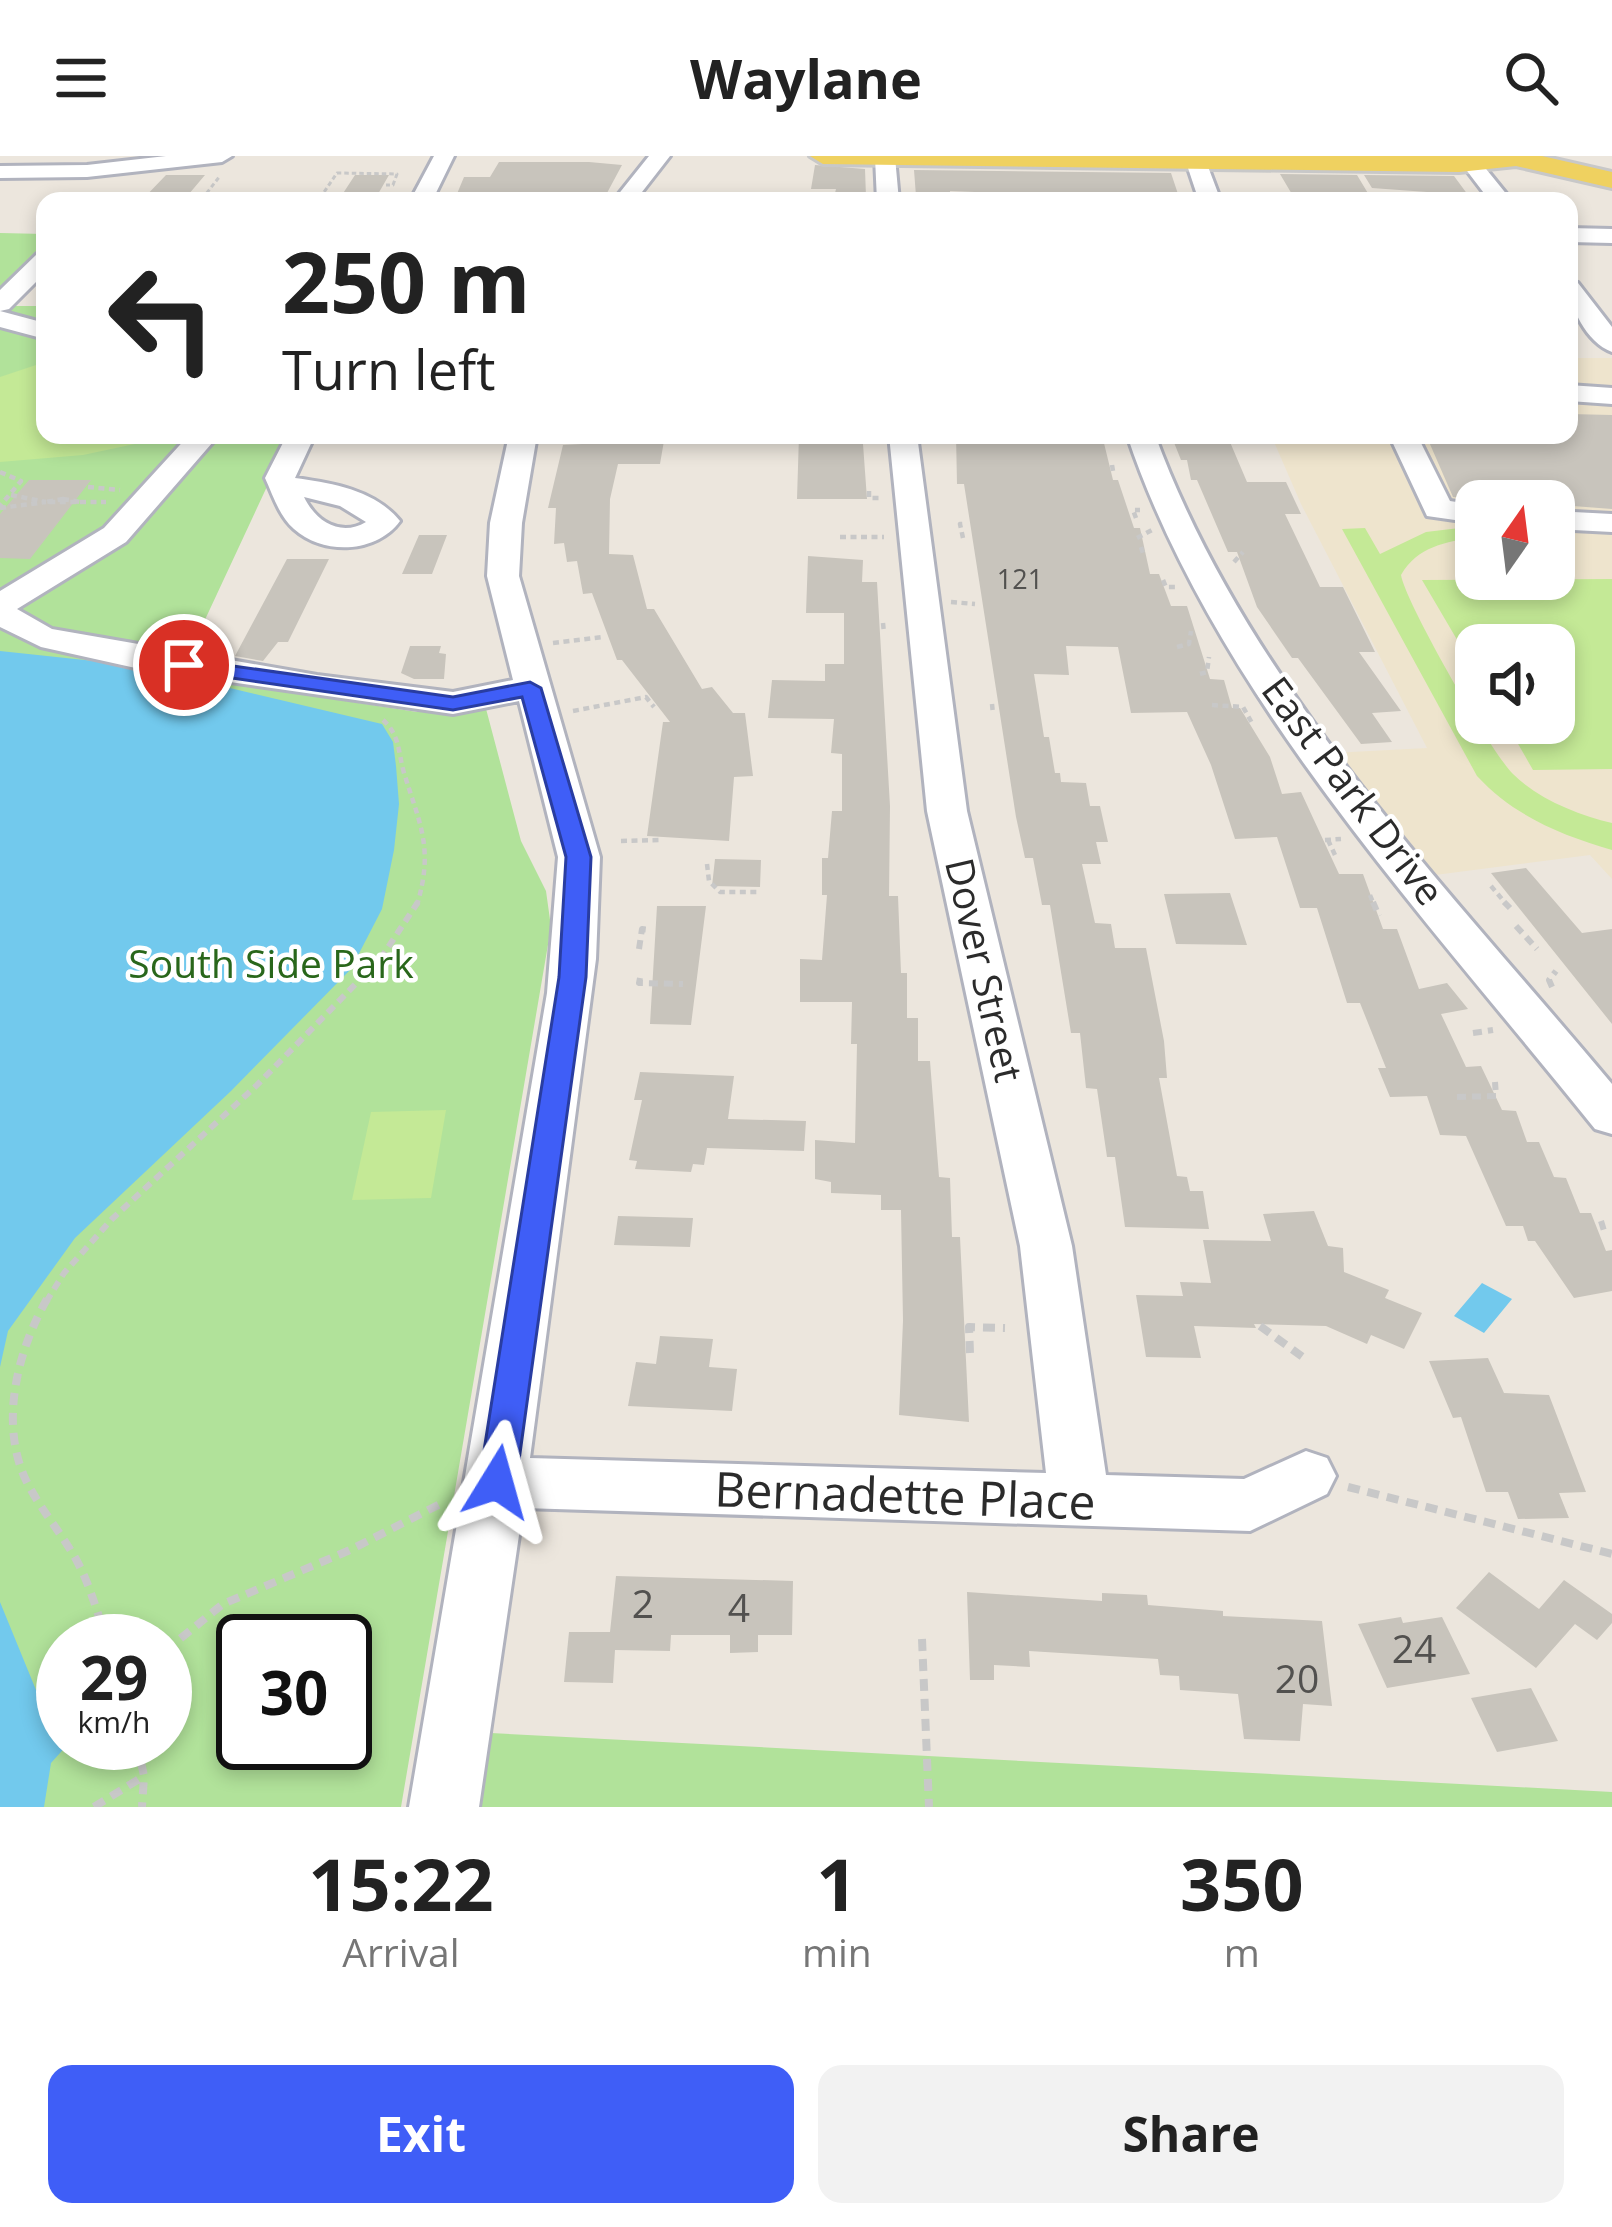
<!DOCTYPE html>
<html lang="en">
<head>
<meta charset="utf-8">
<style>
	body { margin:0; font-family:"Open Sans",sans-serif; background:#f2f2f2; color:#222; height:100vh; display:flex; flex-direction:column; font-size:45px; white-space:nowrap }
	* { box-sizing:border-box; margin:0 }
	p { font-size:39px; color:#767676 }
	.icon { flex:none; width:66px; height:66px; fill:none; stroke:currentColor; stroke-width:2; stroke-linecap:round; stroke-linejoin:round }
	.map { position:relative; height:1651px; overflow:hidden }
	.drawer { display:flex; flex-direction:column; background:#fff; flex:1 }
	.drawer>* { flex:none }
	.guide { position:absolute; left:36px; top:36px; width:1542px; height:252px; border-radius:24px; box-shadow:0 6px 18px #0003; background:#fff; color:#222; overflow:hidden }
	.needle { width:78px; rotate:14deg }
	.buttons { position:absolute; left:1455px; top:324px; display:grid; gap:24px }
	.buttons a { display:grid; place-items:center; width:120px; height:120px; border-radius:24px; background:#fff; box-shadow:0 6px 18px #0003; font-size:60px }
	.speed { position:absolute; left:36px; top:1458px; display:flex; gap:24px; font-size:60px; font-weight:700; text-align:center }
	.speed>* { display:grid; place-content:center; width:156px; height:156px; border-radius:50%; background:#fff; box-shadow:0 6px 18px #0003; line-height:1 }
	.speed small { font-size:30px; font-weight:400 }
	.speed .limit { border:6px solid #111; border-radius:18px; background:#fff; color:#111 }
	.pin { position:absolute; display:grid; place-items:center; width:102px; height:102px; color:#fff; margin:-51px; border:6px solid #fff; border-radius:50%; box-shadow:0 3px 12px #0007 }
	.me { position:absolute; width:132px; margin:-66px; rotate:8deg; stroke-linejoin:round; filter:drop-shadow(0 0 9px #0008) }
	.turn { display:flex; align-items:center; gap:42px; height:252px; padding:0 48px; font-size:54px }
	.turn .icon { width:156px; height:156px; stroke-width:2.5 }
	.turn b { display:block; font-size:84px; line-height:102px }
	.eta { display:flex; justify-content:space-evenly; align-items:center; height:204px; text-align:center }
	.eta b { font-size:72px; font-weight:700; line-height:84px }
	.cta { display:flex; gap:24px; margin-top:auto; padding:24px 48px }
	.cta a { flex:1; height:138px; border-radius:24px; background:#3f5ef7; color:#fff; font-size:48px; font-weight:700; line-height:138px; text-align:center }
	.cta a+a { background:#f2f2f2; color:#222 }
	header { display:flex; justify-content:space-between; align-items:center; height:156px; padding:0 48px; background:#fff; font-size:54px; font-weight:700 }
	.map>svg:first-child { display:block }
	.education { fill:#eee4cd; fill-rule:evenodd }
	.green { fill:#b1e29a; fill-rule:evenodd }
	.pitch { fill:#c4e996 }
	.water { fill:#72c9ed }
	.building { fill:#c8c4bc }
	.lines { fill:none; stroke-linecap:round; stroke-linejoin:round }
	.minor-casing { stroke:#b1b3be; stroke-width:6 }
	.major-casing { stroke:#c8c8c8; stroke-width:6 }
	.path-far3 { stroke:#c8c8c8; stroke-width:3; stroke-dasharray:4.5 3; stroke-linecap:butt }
	.path-far2 { stroke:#c8c8c8; stroke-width:4.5; stroke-dasharray:6 4.5; stroke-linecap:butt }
	.path-far1 { stroke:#c8c8c8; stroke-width:6; stroke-dasharray:9 6; stroke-linecap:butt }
	.path { stroke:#c8c8c8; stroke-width:8; stroke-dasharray:12 8; stroke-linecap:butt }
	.minor { fill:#fff; fill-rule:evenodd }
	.major { fill:#efd160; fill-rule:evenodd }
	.route { fill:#3f5ef7; stroke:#293da1; stroke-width:3 }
	.labels { text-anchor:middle; stroke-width:9; stroke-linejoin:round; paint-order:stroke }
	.far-number-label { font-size:27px; fill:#52514f }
	.street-label { font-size:39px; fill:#2b2b2b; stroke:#fff }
	.park-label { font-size:39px; fill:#29671b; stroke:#fff }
	.near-number-label { font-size:39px; fill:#52514f }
	.near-street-label { font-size:48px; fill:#2b2b2b; stroke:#fff }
</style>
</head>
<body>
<header><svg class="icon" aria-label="menu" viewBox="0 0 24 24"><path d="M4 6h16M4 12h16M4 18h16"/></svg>Waylane<svg class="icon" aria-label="search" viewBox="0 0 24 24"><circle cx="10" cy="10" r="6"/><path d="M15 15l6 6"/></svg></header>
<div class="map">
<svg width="1612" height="1651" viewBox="0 0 1612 1651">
	<rect width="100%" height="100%" fill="#ece6dd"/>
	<path class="education" d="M1569 202H1612V723L1590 699 1435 719 1332 597 1427 592 1301 348 1271 279H1569ZM1476 345H1554V423H1476ZM1476 489H1554V567H1476Z"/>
	<path class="green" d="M0 77 45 78V86L0 132Z
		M0 150H45V279H291L189 498 171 518 417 556 485 549 521 685 546 735 551 771 401 1651H0ZM63 1485H165V1587H63ZM243 1485H345V1587H243Z
		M491 1577 1612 1636V1651H481Z"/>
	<path class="pitch" d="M45 206V279H177L83 299 0 306V221Z
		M1476 370V382C1446 385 1417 391 1401 419 1406 448 1493 599 1513 618 1538 643 1578 659 1612 667V694C1561 679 1514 660 1477 620L1342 373 1365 372 1380 398 1426 376Z
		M1612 423V613L1533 614 1506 567H1554V489H1476V516L1422 424Z
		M446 954 431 1042 352 1044 371 956Z"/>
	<path class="water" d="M0 495 169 513 171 518 382 568 393 586 396 610 399 648 394 694 382 753 351 813 231 935 75 1082 8 1175 0 1211Z
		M1482 1127 1512 1143 1484 1177 1454 1160Z
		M0 1446 36 1534 63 1552V1587H69L51 1607 44 1651H0Z"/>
	<path class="building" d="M499 6H589L622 9 607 37 589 36V45H454L464 21H490Z
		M815 9 865 13 866 41H834L836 33H811Z
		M914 14 1171 17 1180 44 950 35 951 45H922L916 40Z
		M1280 18 1357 19 1369 39 1293 40Z
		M166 19H205L183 45H141Z
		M355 19H389L374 45H338Z
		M1364 19 1454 20 1468 39 1372 32Z
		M1569 258 1612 259V353L1453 341 1426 279H1569Z
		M586 279H665L660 308H618L610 343 609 398 633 399 647 453H654L702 533 712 531 733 557H745L753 620 734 621 729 685 647 680 663 566H670L622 504H617L592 437 583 438 577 405 567 406 564 387 554 388 556 352H548L563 289 582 288Z
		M799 279 846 280 845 288H863L867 343H797Z
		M956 279H1102L1113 324H1118L1134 372H1140L1150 418H1159L1171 450H1187L1210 523 1224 524 1232 552H1240L1270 601 1282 638 1301 636 1339 718H1363L1383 773H1397L1419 833 1447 827 1468 853 1441 858 1466 911 1481 910 1502 954 1516 955 1527 986H1539L1554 1021 1566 1022 1580 1057H1591L1606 1095 1612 1094V1135L1574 1142 1535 1085H1528L1523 1070H1506L1466 980 1440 979 1427 940 1390 941 1378 912H1386L1360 847H1347L1317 752H1300L1277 681 1235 683 1211 609 1187 556 1131 557 1118 491 1066 490 1069 519 1034 518 1044 581H1049L1055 617H1060L1061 626 1086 627 1090 650H1100L1108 686H1096L1101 708H1082L1095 767 1111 768 1115 792H1146L1164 885 1167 922H1159L1177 1020 1187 1021 1190 1035H1203L1209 1073 1125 1071 1115 1001H1107L1097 933 1086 932 1080 877H1071L1050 749H1042L1033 702H1025L1016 661 964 328H957Z
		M1171 279H1227L1247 326H1286L1301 358H1285L1320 431H1343L1375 496H1359L1401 555 1372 557 1392 586 1361 588 1298 502H1292L1257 451 1237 396H1228L1197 324H1191L1187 304H1181Z
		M29 324H91L30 403 0 402V358Z
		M419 379H447L432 418H402Z
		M808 400 863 404 862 426H877L890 650 889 740H898L901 817H907V862H918V905H930L939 1021 950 1022 952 1081H960L969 1266 899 1259 903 1165 901 1054H881V1039L831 1037V1026L815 1023V984L855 987 857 888H851L852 846H800V803L822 804 827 739H822V702H828L832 655H842V598L831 597 834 563 768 562 772 524 825 525V508H844V457H806Z
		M287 403H329L288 486H278L263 505 235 500Z
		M410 490H441L439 497 446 498 444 523H414L401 517Z
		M715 703 761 704 760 731 712 730Z
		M1526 712 1582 777 1612 773V868L1491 717Z
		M1230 737 1247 789 1176 788 1164 738Z
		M657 750H706L691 869 650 868Z
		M640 916 734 920 728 963 806 965 804 995 707 992 704 1009 693 1008 691 1016 635 1013 637 1005 629 1004 642 944H634Z
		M1314 1055 1328 1090 1343 1092 1344 1116 1389 1134 1385 1142 1422 1157 1404 1193 1371 1179 1367 1188 1326 1170 1254 1168 1256 1172 1194 1170 1201 1202 1146 1201 1136 1139 1183 1140 1180 1126 1211 1127 1203 1084 1271 1085 1263 1058Z
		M618 1060 693 1062 690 1091 614 1089Z
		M660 1180 713 1183 709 1211 737 1213 732 1255 628 1250 636 1206 656 1208Z
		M1488 1202 1504 1237 1549 1239 1586 1336 1559 1337 1569 1362 1518 1363 1508 1336H1486L1461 1261 1453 1262 1429 1205Z
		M1489 1416 1539 1453 1564 1424 1612 1458V1467L1597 1484 1575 1468 1536 1512 1456 1452Z
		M616 1420 793 1425 792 1479H758V1496L730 1497V1479H671L670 1495 615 1494 613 1527 564 1526 569 1476H610Z
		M967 1436 1102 1445V1437L1147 1439 1148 1449 1223 1455V1460L1322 1465 1332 1550 1303 1548 1300 1585 1244 1583 1238 1538 1180 1534 1179 1520 1160 1519 1158 1503 1029 1495 1030 1511 994 1509V1524H970Z
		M1401 1461 1403 1467 1442 1461 1470 1518 1387 1532 1358 1468Z
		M1531 1532 1558 1585 1497 1596 1471 1542Z"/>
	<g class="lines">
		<g class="minor-casing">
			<path id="minor" d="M166 0H232L222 6 87 21 0 22V10L87 9Z
				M434 0H454L432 45H410Z
				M649 0H670L635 45H613Z
				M1184 0H1204L1221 45H1199Z
				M875 1H895L899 45H877Z
				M1471 1 1478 3 1512 45H1490L1461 7Z
				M1569 72 1612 73V87L1569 86Z
				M45 96V117L9 153 0 155 45 167V183L0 171V134L37 98Z
				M1569 125 1578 127 1612 171V196C1586 186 1569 151 1569 125Z
				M1569 229 1612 232V248L1569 245Z
				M189 279H219L126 386 17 453 52 473 317 519 453 536 513 524 487 420 490 367 509 279H537L522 367 519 420 600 701 596 803 530 1302 1046 1317 1020 1090 927 655 889 279H917L967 655 1072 1090 1106 1319 1244 1323 1306 1295 1327 1302 1336 1320 1327 1338 1250 1375 523 1352 479 1651H409L547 837 558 701 519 545 453 558 140 513 41 491 0 471V435L104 372Z
				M287 279H315L295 322C332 327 375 334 400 365 377 397 324 400 294 373 279 360 273 339 265 322ZM304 341 340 350 366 366C341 381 316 366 304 341Z
				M1127 279H1155C1247 529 1444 727 1612 928V978L1595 973C1427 763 1213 536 1127 279Z
				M1389 279H1417L1450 345 1476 349V367L1427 360Z
				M1554 355 1612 358V376L1554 373Z"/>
		</g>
		<g class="major-casing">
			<path id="major" d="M810 0H1542L1612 16V32L1516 10 1459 16 823 8Z"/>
		</g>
		<path class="path-far3" d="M192 42H333
			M320 42 337 17 397 18 393 29H386
			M202 43 220 20"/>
		<path class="path-far2" d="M1112 309 1113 315
			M0 316 21 325 0 350
			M88 331 120 334
			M869 335V342H883
			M11 339 46 346
			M63 343 80 346H46Z
			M80 346H106
			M0 352 46 346
			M1136 362 1133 354H1140
			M840 381H884
			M963 382 960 368H965
			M1137 382 1152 374
			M1141 391 1144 401
			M1234 406 1243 396
			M1163 424 1166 431H1179
			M951 446 975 448
			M883 467 884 477
			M553 487 603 481
			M1177 491 1189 488 1191 475
			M1200 518 1207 516 1209 501
			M992 548 993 558
			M1212 549 1243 551 1252 567
			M573 555 646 541 654 551
			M383 564C400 579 398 596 404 617 420 669 434 692 417 749
			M1325 684 1341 683
			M1328 684 1335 699
			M621 685 663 684
			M707 708 709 725 720 736H759
			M1491 730 1507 749
			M1370 739 1374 749"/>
		<path class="path-far1" d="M1373 746 1379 760
			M1504 746 1510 752
			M1516 770 1537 793
			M639 793 642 773 651 774
			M640 822 639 827 683 828
			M1552 831 1549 824 1556 815
			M1473 877 1493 874
			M1457 941 1496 940 1495 926
			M1601 1065 1605 1078
			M46 1146 64 1117 112 1063 256 930 381 802 418 746"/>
		<path class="path" d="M47 1143C18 1194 0 1264 24 1320 38 1351 62 1377 78 1407 91 1432 98 1459 107 1485
			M1260 1170 1304 1202
			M970 1197 969 1171 1005 1172
			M1348 1331 1612 1398
			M922 1483 929 1651
			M165 1495 223 1448 350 1394 444 1346
			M137 1587 144 1620 142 1651
			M94 1651 144 1620"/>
		<use href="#minor" class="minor"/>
		<use href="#major" class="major"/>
	</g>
	<path class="route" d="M184 503 453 541 530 526 541 532 591 701 586 821 516 1326 510 1337 497 1341 485 1337 479 1326 559 821 566 701 522 541 453 554 177 514V505Z"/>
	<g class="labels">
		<g class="far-number-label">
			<text x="1020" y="433">121</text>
		</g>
		<g class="street-label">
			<text transform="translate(1353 635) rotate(53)" y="14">East Park Drive</text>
			<text transform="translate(984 814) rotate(77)" y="14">Dover Street</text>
		</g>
		<g class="park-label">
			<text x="271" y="822">South Side Park</text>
		</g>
		<g class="near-number-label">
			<text x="643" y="1462">2</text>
			<text x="739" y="1466">4</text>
			<text x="1414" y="1507">24</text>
			<text x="1297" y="1537">20</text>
		</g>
		<g class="near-street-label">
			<text transform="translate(905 1340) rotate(2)" y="17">Bernadette Place</text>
		</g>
	</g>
</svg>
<div class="buttons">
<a><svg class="needle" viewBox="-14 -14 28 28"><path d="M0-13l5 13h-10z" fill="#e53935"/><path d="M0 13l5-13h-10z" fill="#767676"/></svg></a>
<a><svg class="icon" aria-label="sound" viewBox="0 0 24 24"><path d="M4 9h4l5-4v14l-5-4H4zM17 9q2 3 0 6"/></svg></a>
</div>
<div class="speed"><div>29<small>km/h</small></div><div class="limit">30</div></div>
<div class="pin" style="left:184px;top:509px;background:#d93025"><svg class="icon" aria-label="arrive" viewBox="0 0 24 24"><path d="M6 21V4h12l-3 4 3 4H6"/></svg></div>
<svg class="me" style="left:497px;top:1326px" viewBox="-20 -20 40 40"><path d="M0-17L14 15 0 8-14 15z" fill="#3f5ef7" stroke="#fff" stroke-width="4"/></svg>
<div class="guide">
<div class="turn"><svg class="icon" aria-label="left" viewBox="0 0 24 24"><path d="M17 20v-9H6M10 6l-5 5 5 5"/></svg><div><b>250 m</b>Turn left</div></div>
</div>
</div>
<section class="drawer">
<div class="eta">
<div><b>15:22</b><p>Arrival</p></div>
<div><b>1</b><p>min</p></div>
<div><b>350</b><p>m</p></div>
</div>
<div class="cta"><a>Exit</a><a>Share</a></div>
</section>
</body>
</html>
